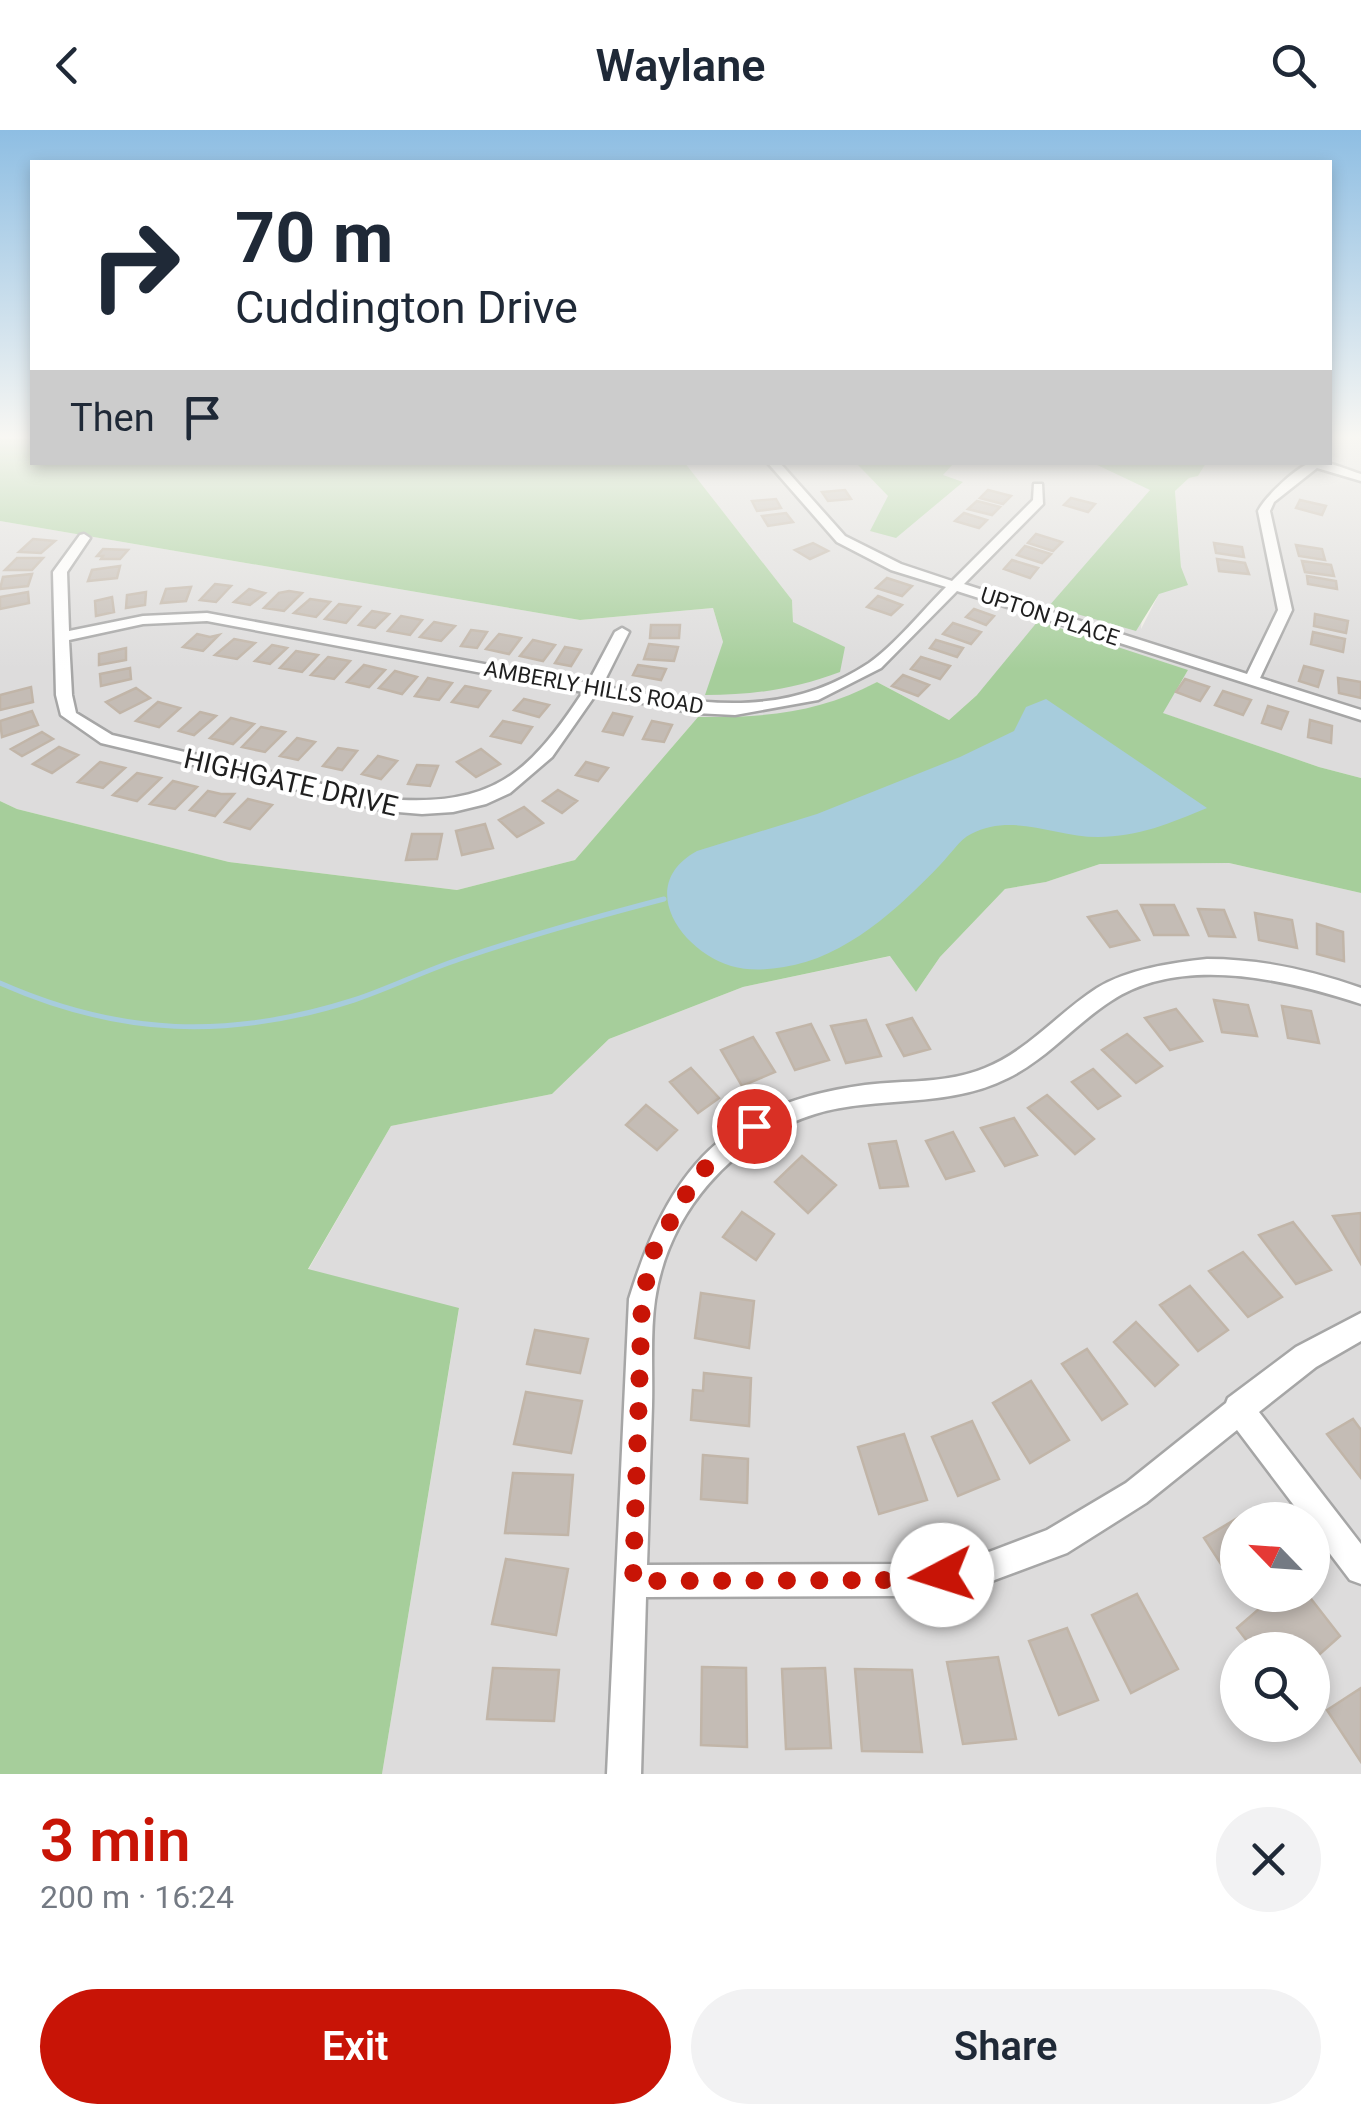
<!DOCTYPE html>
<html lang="en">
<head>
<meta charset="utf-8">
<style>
	body { margin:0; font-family:Roboto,sans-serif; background:#f2f2f3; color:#1f2937; height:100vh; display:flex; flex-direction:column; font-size:38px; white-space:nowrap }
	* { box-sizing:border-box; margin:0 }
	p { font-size:32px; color:#747a83 }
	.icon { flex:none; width:55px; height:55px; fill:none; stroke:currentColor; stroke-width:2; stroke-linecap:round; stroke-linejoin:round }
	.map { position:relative; height:1644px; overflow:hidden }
	.panel { display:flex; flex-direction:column; background:#fff; flex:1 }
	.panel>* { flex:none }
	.top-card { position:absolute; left:30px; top:30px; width:1302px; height:305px; border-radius:0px; box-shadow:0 5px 15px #0003; background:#fff; color:#1f2937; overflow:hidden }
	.needle { width:65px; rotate:295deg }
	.buttons { position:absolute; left:1220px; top:1372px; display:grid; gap:20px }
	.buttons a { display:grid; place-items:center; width:110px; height:110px; border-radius:50%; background:#fff; box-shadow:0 5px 15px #0003; font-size:50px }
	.pin { position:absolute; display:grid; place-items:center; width:85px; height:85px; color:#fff; margin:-42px; border:5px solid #fff; border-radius:50%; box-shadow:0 2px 10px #0007 }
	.me { position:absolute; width:110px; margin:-55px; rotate:265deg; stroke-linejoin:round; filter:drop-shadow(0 0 8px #0008) }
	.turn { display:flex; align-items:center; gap:35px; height:210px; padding:0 40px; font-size:45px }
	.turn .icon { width:130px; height:130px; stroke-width:2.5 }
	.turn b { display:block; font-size:70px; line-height:85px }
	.then { display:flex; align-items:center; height:95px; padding:0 40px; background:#0003; gap:20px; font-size:38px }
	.round { display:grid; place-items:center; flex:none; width:105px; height:105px; border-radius:52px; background:#f2f2f3 }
	.head { display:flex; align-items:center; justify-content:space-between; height:170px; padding:0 40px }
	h1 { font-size:60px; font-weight:600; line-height:75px; color:#c81406 }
	.cta { display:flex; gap:20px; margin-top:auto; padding:20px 40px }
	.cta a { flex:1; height:115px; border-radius:60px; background:#c81406; color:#fff; font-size:40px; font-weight:600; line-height:115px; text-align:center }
	.cta a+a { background:#f2f2f3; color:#1f2937 }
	header { display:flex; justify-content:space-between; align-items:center; height:130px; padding:0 40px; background:#fff; font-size:45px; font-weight:600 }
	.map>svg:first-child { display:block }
	.residential { fill:#dddcdc; fill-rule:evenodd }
	.forest { fill:#a6ce9b }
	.water { fill:#a7ccdc }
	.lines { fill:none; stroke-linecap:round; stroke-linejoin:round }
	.stream { stroke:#a7ccdc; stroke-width:5 }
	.building { fill:#c4bcb5; stroke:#c1b5a8; stroke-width:2.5 }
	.minor-casing { stroke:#a6a6a6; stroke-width:5 }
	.minor { fill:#fff; fill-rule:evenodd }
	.route { stroke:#c81406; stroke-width:18; stroke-dasharray:0 32.4 }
	.labels { text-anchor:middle; stroke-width:8; stroke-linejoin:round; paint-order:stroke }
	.far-street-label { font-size:22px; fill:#1f1f1f; stroke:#fff }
	.street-label { font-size:28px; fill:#1f1f1f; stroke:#fff }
</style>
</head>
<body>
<header><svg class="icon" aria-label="back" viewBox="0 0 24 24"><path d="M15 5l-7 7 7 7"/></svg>Waylane<svg class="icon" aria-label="search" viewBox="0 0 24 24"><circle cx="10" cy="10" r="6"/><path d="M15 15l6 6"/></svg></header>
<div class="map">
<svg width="1361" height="1644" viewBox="0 0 1361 1644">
	<rect width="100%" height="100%" fill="#efede5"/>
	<path class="residential" d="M1330 309H1361V648L1319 637 1162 583 1188 540 977 565 949 590 877 552 853 565 807 580 754 588 698 587 575 730 457 760 229 732 17 679 0 671V391L580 490 713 478 723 512 793 492 792 470 685 333H856L888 366 942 345 954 333 1093 332 1150 359 1141 499 1159 464 1181 437 1175 361 1189 348 1198 346 1206 332H1330Z
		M1229 733 1361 763V1644H382L459 1179 308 1140 391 996 552 964 609 909 743 857 891 826 916 862 940 827 1005 759 1046 752 1100 734ZM1238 1390H1312V1465H1238ZM1238 1520H1312V1595H1238Z"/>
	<path class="forest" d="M0 309H32V332L685 333 792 470 793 492 845 517 840 542C795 559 754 565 705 565L723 512 713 478 580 490 0 391Z
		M856 333H954L943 345 963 352 896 408 870 401 888 366Z
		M1093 333H1206L1198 346 1189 348 1175 361 1181 437 1188 455 1159 464 1136 501 1049 476 1150 360Z
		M1038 491 1188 540 1163 583 1319 637 1361 648V763L1229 733 1100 734 1046 752 1005 759 940 827 916 862 890 826 743 857 609 909 552 964 391 996 308 1139 459 1178 382 1644H0V671L17 679 229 732 457 760 575 730 698 587C762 588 820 583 877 552L949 590 977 565Z"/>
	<path class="water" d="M1046 569 1207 678C1171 693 1138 707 1098 707 1055 707 1013 682 971 704 959 710 951 724 940 735 899 778 845 828 784 837 767 840 748 841 731 836 681 821 635 755 697 721L817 684 960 627 1014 601 1026 577Z"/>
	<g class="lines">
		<path class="stream" d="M0 853C120 906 229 910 354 870 390 858 424 841 460 829 527 806 595 787 664 769"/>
	</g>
	<path class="building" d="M845 360 851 369 828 371 822 362Z
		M988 360 1011 366 1003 374 980 368Z
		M1071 368 1095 374 1088 382 1064 375Z
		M776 369 781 378 757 381 752 371Z
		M1300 370 1326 376 1322 385 1296 378Z
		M977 371 1000 377 992 385 968 379Z
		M786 383 793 392 768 396 762 386Z
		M964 383 987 390 979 398 955 391Z
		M1036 404 1062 412 1053 421 1028 413Z
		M33 409 55 411 41 423 19 422Z
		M813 413 828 421 810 429 795 420Z
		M1214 413 1242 417 1244 427 1216 423Z
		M1296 415 1322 419 1325 430 1299 426Z
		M1025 416 1051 424 1042 433 1017 425Z
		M103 419 128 420 120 429H101L103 426H97Z
		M17 428H43L32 440H5Z
		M1217 429 1245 433 1249 444 1219 441Z
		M1012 430 1038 438 1030 448 1004 439Z
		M1302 431 1331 435 1334 446 1305 442Z
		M120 436 117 448 88 451 92 440Z
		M32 444 28 456 0 459 3 447Z
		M1307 446 1336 451 1337 459 1308 454Z
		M887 448 912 456 902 466 876 458Z
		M215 454 231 456 216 472 200 470Z
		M191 457 186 471 161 473 166 459Z
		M249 459 265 463 250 475 234 472Z
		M289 461 302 463 284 481 264 478 279 463Z
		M28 462 29 473 0 479V467Z
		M146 462 145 475 126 478 127 465Z
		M878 466 902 475 891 485 867 477Z
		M112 467 114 482 96 486 95 471Z
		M310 469 330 472 316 487 294 483Z
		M339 474 360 477 346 493 325 489Z
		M974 479 994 486 986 495 966 487Z
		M372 481 389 484 375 498 359 495Z
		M1315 484 1348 491 1346 503 1314 496Z
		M401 486 422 490 410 505 388 501Z
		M434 492 455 496 441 511 420 507Z
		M953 493 981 502 971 514 943 504Z
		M651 495H680L679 508H650Z
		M471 500 487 502 477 518 461 516Z
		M1313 502 1345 509 1343 522 1311 514Z
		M197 504 210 507 219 505 203 521 183 517Z
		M499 504 521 508 509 524 486 519Z
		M234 509 255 513 237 529 215 525Z
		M533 510 555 515 543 531 520 526Z
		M936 510 963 518 957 527 930 518Z
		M649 514 678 517 674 531 644 529Z
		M272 515 287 518 270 534 255 531Z
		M565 517 581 520 571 536 555 533Z
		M126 518V530L99 535V524Z
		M296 521 318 525 302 542 280 538Z
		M328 527 350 531 334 549 311 545Z
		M921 527 950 536 940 549 911 539Z
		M364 535 385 540 369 557 347 552Z
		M638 535 666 539 661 550 633 545Z
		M1304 536 1323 541 1318 557 1299 551Z
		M130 538 131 549 101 556 100 544Z
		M395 541 417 547 402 564 379 558Z
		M903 545 929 555 918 566 892 556Z
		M428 548 452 553 439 570 415 566Z
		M1338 548 1361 552V568L1339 563Z
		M1185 549 1209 557 1200 571 1176 562Z
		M465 556 490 561 478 577 452 572Z
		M31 557 33 572 0 580V565Z
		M136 558 150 568 120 583 106 572Z
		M1223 561 1251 570 1243 585 1215 575Z
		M524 569 549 575 539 587 514 580Z
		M158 572 180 578 159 597 136 591Z
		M1268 576 1288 582 1281 599 1262 593Z
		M32 581 38 595 2 607 0 591Z
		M200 582 216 586 194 605 179 601Z
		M613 583 632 587 623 605 603 601Z
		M231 588 254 594 233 614 210 608Z
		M1310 590 1332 596 1331 613 1308 607Z
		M503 591 532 597 521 613 491 606Z
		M652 591 672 595 664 612 643 609Z
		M261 597 285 602 265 622 242 617Z
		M42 602 53 609 22 626 11 619Z
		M297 608 315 612 298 630 280 626Z
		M59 617 78 625 52 643 33 634Z
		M338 618 357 621 342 640 323 636Z
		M481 619 500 634 476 647 457 632Z
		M378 626 397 631 381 649 362 644Z
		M100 632 125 638 103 658 78 652Z
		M586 632 608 638 598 651 576 645Z
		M417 635 438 636 430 656 408 654Z
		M137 643 161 648 137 671 113 665Z
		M173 651 197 657 175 679 150 674Z
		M558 660 577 671 562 683 543 671Z
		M208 661 221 664H234L215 686 190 680Z
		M248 669 272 675 250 699 225 692Z
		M524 677 543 693 517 707 499 690Z
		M485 694 493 718 462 725 456 701Z
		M412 704H442L437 729 406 730Z
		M1141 775H1174L1188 805H1154Z
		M1198 779 1224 780 1235 807 1209 806Z
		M1117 781 1139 810 1110 817 1088 787Z
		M1255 783 1292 790 1297 818 1259 810Z
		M1317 794 1343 802 1344 831 1317 824Z
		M1214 870 1248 875 1257 906 1222 902Z
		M1282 876 1311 881 1319 913 1288 908Z
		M1176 879 1202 911 1170 920 1145 888Z
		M912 888 930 919 904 926 887 895Z
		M866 890 881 926 846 933 831 896Z
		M811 894 829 930 795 940 777 903Z
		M1127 904 1162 936 1136 953 1102 920Z
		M753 907 775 942 742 956 721 920Z
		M691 938 719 968 698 983 670 952Z
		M1093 939 1120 966 1098 979 1072 952Z
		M1047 965 1094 1009 1075 1024 1028 978Z
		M646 975 677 1000 657 1020 626 995Z
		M1014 988 1037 1025 1005 1036 981 998Z
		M953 1002 974 1041 946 1049 926 1011Z
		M896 1011 908 1056 880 1058 869 1014Z
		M802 1026 836 1055 808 1083 775 1052Z
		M742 1082 774 1104 756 1130 723 1107Z
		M1360 1083 1361 1085V1134L1333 1086Z
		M1293 1092 1331 1140 1296 1154 1259 1105Z
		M1243 1122 1282 1167 1248 1187 1209 1141Z
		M1190 1156 1228 1200 1198 1221 1160 1175Z
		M701 1163 754 1171 749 1218 695 1208Z
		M1136 1192 1178 1235 1155 1256 1114 1212Z
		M535 1200 588 1209 580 1243 527 1234Z
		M1087 1219 1127 1274 1102 1290 1062 1234Z
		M704 1243 751 1248 749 1296 691 1290 693 1260 703 1261Z
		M1031 1251 1069 1310 1030 1333 993 1273Z
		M526 1262 582 1271 571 1323 514 1314Z
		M1353 1289 1361 1300V1348L1327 1304Z
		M972 1291 999 1349 958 1366 932 1307Z
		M904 1304 927 1370 879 1384 858 1317Z
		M703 1325 748 1329 747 1373 701 1369Z
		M513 1343 573 1345 568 1405 505 1403Z
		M1251 1380 1258 1390H1238V1444L1230 1448 1204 1408Z
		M506 1429 568 1439 556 1505 492 1494Z
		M1137 1464 1178 1539 1131 1563 1092 1485Z
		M1275 1465H1308L1340 1506 1312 1531V1520H1273L1269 1515 1254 1520 1237 1498Z
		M1067 1498 1098 1570 1059 1585 1029 1511Z
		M998 1527 1016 1609 963 1614 947 1532Z
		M702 1537 746 1538 747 1617 701 1615Z
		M493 1538 559 1540 554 1591 487 1589Z
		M825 1538 831 1618 786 1619 782 1539Z
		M855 1539 912 1540 922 1622 862 1621Z
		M1361 1558V1632L1327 1580Z"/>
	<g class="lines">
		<g class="minor-casing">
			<path id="minor" d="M767 332H779L845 406 901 434 952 451 1033 370 1034 354H1042L1043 374 964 454 1247 544 1278 480 1258 381C1265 367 1297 336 1313 332 1327 330 1347 340 1361 344V351L1317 338 1274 372 1270 381 1292 480 1260 548 1361 580V590L957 461 881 538 818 570 735 585 695 583 596 564 552 627 510 663 486 674 453 682 422 684 386 681 101 613 61 585 56 565 53 442 80 405 84 404 90 408 67 442 69 501 143 486 207 483 588 553 615 502 622 498 629 502 602 556C698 574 781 591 869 533 895 515 923 480 946 457L891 440 837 412ZM207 491 583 562C527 647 491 677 386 669L112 605 76 583 72 565 69 510 143 494Z
				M1207 829C1261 829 1310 840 1361 858V874C1288 850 1182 824 1111 871 1075 894 1047 929 1008 948 947 979 878 965 815 984 732 1010 668 1082 655 1170 650 1204 653 1241 652 1276 650 1329 649 1382 647 1435L904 1434 981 1425 1047 1400 1126 1353 1226 1273 1228 1268 1296 1217 1361 1183V1211L1316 1237 1259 1282 1361 1414V1454L1350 1450 1312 1400V1390H1305L1237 1300 1146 1373 1067 1423 981 1455 904 1466 646 1467 641 1644H607L629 1169C669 1039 724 974 865 955 905 950 947 954 985 938 1028 921 1058 883 1097 858 1128 839 1171 833 1207 829Z"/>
		</g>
		<use href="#minor" class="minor"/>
	</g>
	<linearGradient id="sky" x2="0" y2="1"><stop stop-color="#8ebee3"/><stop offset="0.57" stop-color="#f8f7f3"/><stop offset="1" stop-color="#f8f7f3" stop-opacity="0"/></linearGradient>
	<rect width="1361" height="539" fill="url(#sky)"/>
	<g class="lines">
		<path class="route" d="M754 996 715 1027 693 1052 654 1120 642 1169 633 1451 904 1450 942 1445"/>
	</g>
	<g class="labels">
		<g class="far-street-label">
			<text transform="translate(1050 486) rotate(18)" y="8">UPTON PLACE</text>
			<text transform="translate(594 557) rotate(10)" y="8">AMBERLY HILLS ROAD</text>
		</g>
		<g class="street-label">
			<text transform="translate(291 652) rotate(13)" y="10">HIGHGATE DRIVE</text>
		</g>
	</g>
</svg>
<div class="buttons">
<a><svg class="needle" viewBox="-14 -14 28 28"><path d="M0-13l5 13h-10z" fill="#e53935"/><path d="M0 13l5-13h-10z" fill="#747a83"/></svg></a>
<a><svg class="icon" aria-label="search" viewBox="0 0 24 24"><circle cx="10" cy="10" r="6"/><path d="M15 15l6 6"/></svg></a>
</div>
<div class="pin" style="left:754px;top:996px;background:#d93025"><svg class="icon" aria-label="arrive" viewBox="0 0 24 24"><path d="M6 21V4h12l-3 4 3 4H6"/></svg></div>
<svg class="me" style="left:942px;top:1445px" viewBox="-20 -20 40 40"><circle r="19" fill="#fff"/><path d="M0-13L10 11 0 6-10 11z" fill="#c81406"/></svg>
<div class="top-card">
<div class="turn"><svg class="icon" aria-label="right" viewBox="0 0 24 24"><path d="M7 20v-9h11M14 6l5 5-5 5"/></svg><div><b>70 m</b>Cuddington Drive</div></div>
<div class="then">Then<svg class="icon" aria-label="arrive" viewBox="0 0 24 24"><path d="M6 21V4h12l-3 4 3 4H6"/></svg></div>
</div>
</div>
<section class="panel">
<div class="head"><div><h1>3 min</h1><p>200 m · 16:24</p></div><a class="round"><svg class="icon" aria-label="close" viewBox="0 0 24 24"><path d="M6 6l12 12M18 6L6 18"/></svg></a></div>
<div class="cta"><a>Exit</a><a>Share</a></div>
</section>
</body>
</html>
